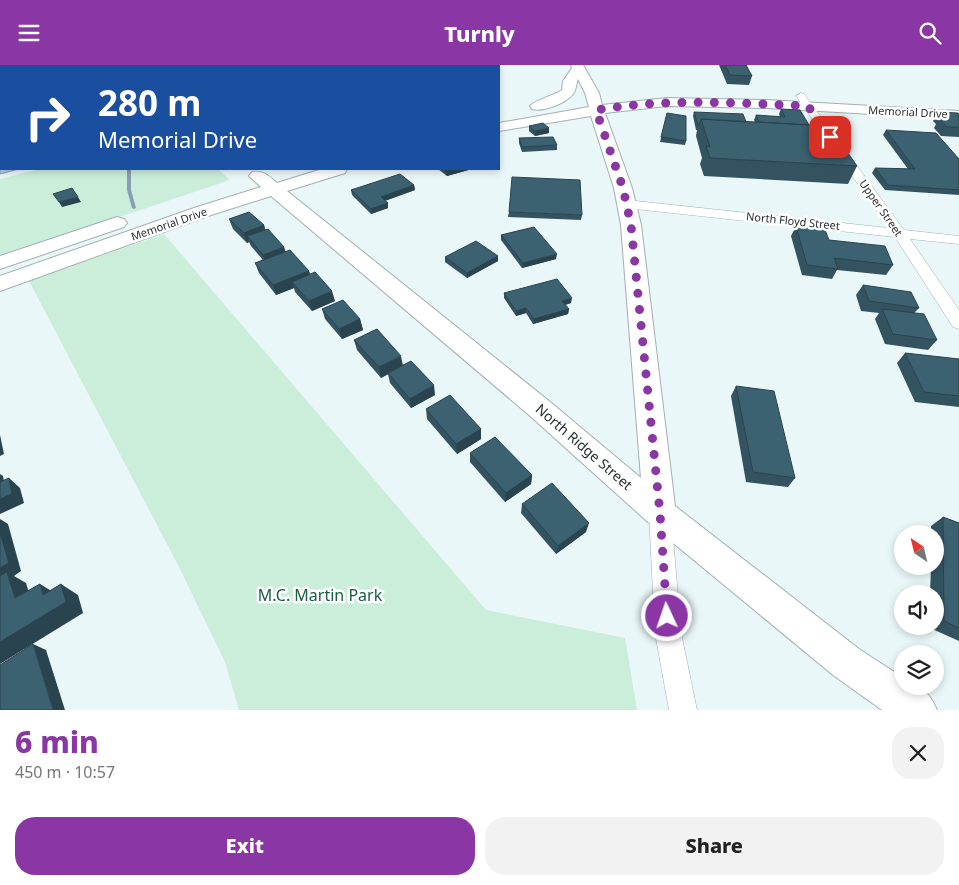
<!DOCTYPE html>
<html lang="en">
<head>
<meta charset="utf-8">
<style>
	body { margin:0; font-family:"Noto Sans",sans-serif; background:#f2f2f2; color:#222; height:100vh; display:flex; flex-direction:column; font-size:19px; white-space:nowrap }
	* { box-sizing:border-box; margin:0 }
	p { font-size:16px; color:#767676 }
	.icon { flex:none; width:28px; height:28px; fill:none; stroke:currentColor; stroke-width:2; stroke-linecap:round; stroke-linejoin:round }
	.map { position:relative; height:645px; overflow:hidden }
	.panel { display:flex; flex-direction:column; background:#fff; flex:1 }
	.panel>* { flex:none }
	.guide { position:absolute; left:0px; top:0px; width:500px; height:105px; box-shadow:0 2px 8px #0003; background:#1a4fa0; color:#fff; overflow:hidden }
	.needle { width:32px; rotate:325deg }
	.tools { position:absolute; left:894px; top:460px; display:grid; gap:10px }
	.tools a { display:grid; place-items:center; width:50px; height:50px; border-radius:50%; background:#fff; box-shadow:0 2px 8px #0003; font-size:25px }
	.pin { position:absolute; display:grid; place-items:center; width:42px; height:42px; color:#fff; margin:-21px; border-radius:10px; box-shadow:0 2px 8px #0006 }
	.me { position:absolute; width:55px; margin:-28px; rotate:357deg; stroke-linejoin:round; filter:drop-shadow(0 0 4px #0008) }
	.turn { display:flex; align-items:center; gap:18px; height:105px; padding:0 15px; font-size:22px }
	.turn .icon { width:65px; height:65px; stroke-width:2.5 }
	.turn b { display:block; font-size:35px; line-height:42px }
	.round { display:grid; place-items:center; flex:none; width:52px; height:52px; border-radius:20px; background:#f2f2f2 }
	.headline { display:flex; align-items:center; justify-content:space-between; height:85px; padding:0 15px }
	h1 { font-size:30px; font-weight:800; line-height:38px; color:#8a36a4 }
	.action { display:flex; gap:10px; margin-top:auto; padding:10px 15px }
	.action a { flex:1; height:58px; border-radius:20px; background:#8a36a4; color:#fff; font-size:20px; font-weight:800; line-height:58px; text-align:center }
	.action a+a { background:#f2f2f2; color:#222 }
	header { display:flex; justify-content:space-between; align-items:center; height:65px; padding:0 15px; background:#8a36a4; color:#fff; font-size:22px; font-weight:800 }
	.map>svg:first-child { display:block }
	.green { fill:#cbeedb }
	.water { fill:#b3ceeb; stroke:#8a9eb3 }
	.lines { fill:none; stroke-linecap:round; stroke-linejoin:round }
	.stream { fill:#8a9eb3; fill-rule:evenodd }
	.street-casing { stroke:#a2afb1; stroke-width:1 }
	.secondary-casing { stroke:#a2afb1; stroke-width:2 }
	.street { fill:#fff; fill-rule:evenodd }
	.secondary { fill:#fff; fill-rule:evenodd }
	.wall { fill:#345361 }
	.shaded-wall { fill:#2a444f }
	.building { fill:#3c6171; stroke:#2a444f }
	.route { stroke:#8a36a4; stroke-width:9; stroke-dasharray:0 16.2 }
	.labels { text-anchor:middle; stroke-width:5; stroke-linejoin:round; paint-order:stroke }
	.far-street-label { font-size:11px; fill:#292f2f; stroke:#fff }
	.street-label { font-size:14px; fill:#292f2f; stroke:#fff }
	.near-park-label { font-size:16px; fill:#1a5c41; stroke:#fff }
</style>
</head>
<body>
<header><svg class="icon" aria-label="menu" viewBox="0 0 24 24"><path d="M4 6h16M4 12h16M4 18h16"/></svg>Turnly<svg class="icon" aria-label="search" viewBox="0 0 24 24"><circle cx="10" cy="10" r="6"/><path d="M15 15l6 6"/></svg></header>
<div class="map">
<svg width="959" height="645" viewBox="0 0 959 645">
	<rect width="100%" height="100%" fill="#e9f7f9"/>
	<path class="green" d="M40 104H218L230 115 0 192V114Z
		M164 169 486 545 625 573 637 645H239L225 597 178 500 29 216Z"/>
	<path class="water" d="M0 0H460L1 1V104H19L0 109Z"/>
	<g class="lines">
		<path class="stream" d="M127 104H131V125L136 143 134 144 132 143 127 125Z"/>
		<g class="street-casing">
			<path id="street" d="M801 28 804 29 904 165 959 171V179L910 174 959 245V264L953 262 895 172 626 143 619 139 626 135 889 163 796 31Z
				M660 438 668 441 671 448 681 568 697 645H669L655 568 649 448 652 441Z"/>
		</g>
		<g class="secondary-casing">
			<path id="secondary" d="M571 0H583L599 28 602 40 667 33 767 35 959 46V54L767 43 667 41 605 48 632 123 641 160 675 441 859 584 902 612V621C923 621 929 627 937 645H882L833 610 649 458 529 350 271 131 211 150 0 226V211L197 142 261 122 249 111 252 107C263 105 269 111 277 118L322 104H347L345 108 287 126 549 336 641 413 621 160 614 123 591 51 499 66V58L589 42 585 28 578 14C576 19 576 26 573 29 565 39 543 47 532 44L530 41C535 35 553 31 562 25L563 16 572 3Z
				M117 152 124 154 127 158 124 162 0 204V191Z"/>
		</g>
		<use href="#street" class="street"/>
		<use href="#secondary" class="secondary"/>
	</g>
	<path class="wall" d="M719 0H746L752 11 749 20 727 19Z
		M781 44 809 60 857 101 848 119 704 111 700 99 702 93 696 71 697 65H696L693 51 694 47 746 57H755L754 55 756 50 780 52 779 49Z
		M939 47 959 49V72L941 71 934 63 936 59 933 56Z
		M667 48 686 76 685 80 660 77Z
		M529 61 549 68 535 71 529 66Z
		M886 65 959 94V130L885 125 872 108 875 103 908 104 883 70Z
		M519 73 557 80V85L522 87 519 78Z
		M438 104H472L447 111Z
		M414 120 415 125 385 136 388 138V143L371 149 352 130 351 125Z
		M509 147 582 150 581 155 508 152Z
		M229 154 264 160 265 165 284 182 285 187 309 206 310 210 335 236 312 246 295 227 294 223 276 230 259 208 255 198 263 195 251 181 249 177 247 178 233 164Z
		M796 161 829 175 893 200 886 210 837 205 832 214 802 210 791 171Z
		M501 170 556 194 522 203 501 175Z
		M498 191V196L467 213 445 197V192Z
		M863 220 919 243 914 248 937 275 928 285 885 279 875 254 879 248 861 246 856 230Z
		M504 228 571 238 565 240 569 244 568 249 533 259 526 248 516 251 504 233Z
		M322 244 360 254 363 265 342 274 325 254Z
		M354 275 403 301 435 330 411 343 390 318 388 309 381 313 357 285Z
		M905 288 959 294V342L915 337 897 298Z
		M736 321 795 413 788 422 746 417 731 331Z
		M426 344 481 364V374L457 389 427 354Z
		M470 388 532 410 531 419 505 437 470 397Z
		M522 439 586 467 556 489 521 448Z
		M943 452 959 458V576L930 563V561H935V529H930L931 501H935V469H931V461Z"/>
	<path class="shaded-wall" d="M549 63V68L535 71V66Z
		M455 104H472L447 111 446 106Z
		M414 120 415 125 381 137V132Z
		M78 132 81 137 62 142 59 137Z
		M388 138V143L371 149V144Z
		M264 160 267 170 247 171 249 177 247 178 244 168Z
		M284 182 287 192 266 200 263 190Z
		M557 189 556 194 522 203 523 198Z
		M498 191V196L467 213V208Z
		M309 206 312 216 292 217 294 223 276 230 273 220Z
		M332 226 335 236 312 246 309 236Z
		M572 233 571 238 561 241 562 236Z
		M526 243V248L516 251V246Z
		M569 244 568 249 533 259 534 254Z
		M360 254 363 265 342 274 339 264Z
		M401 291 403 301 381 313 379 302Z
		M434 320 435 330 411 343 410 334Z
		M481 364V374L457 389 456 379Z
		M0 370 4 389 0 391Z
		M0 409 3 411 6 429 0 424Z
		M532 410 531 419 505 437 506 428Z
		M9 413 20 423 24 438 0 449V434Z
		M0 454 8 459 21 506 14 511 26 518 34 544 15 533 0 518Z
		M589 458 586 467 556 489 558 481Z
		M40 519 58 530 61 519 78 530 83 548 0 599V577L43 530Z
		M33 579 46 585 65 645H53Z"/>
	<path class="building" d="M725 0H746L752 11 730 10Z
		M781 44 800 45 809 60 759 57 756 50 785 52Z
		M694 47 743 49 746 57 701 54 699 60H698Z
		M939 47 958 48 959 49V62H947L939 54H947Z
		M667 48 686 51V76L661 72Z
		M701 54 829 61 857 101 710 93 706 81 710 82Z
		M543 58 549 63 535 66 529 61Z
		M886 65 936 68 959 94V125L888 120 875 103 915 104Z
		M553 72 557 80 522 82 519 73Z
		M443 104H455L446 106Z
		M400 109 414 120 381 132 388 138 371 144 351 125Z
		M512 112 580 115 582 150 509 147Z
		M72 123 78 132 59 137 53 129Z
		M249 147 264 160 244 168 229 154Z
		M796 161 825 165 829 175 885 181 893 200 834 193 838 204 807 200Z
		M534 162 557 189 523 198 501 170Z
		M268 164 284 182 263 190 247 171Z
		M476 176 498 191 467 208 445 192Z
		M290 185 309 206 273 220 255 198Z
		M315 207 332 226 309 236 292 217Z
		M557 214 572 233 562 236 569 244 534 254 526 243 516 246 504 228Z
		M863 220 911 227 919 243 869 236Z
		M343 235 360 254 339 264 322 244Z
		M882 244 924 249 937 275 893 269Z
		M377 264 401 291 379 302 354 275Z
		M905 288 959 294V331L924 327Z
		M411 296 434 320 410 334 388 308Z
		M736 321 774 326 795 413 753 407Z
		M450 330 481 364 456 379 426 344Z
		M495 372 532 410 506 428 470 388Z
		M9 413 12 429 0 434V417Z
		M552 418 589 458 558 481 522 439Z
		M943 452 959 458V563L944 556Z
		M0 467 9 498 0 503Z
		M7 507 15 533 40 519 43 530 61 519 66 537 0 577V511Z
		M33 579 53 645H0V600Z"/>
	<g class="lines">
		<path class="route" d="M667 551 660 448 631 160 623 123 596 45C667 33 737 38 808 41L830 72"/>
	</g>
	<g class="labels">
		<g class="far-street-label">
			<text transform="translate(908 47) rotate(3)" y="4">Memorial Drive</text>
			<text transform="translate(881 143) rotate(55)" y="4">Upper Street</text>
			<text transform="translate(793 156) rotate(6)" y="4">North Floyd Street</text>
			<text transform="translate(169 159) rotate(-19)" y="4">Memorial Drive</text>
		</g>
		<g class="street-label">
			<text transform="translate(584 382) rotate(41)" y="5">North Ridge Street</text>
		</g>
		<g class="near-park-label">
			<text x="320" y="536">M.C. Martin Park</text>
		</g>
	</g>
</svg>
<div class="tools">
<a><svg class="needle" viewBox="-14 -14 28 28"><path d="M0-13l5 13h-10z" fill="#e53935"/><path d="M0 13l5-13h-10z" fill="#767676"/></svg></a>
<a><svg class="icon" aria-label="sound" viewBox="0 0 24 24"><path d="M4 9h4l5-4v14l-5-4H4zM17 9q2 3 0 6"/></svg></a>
<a><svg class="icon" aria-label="layers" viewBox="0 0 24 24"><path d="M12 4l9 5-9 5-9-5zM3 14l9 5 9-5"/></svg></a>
</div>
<div class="pin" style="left:830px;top:72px;background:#d93025"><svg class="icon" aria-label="arrive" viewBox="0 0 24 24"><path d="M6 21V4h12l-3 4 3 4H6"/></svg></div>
<svg class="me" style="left:667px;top:551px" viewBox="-20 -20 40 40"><circle r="17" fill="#8a36a4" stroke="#fff" stroke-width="3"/><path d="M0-11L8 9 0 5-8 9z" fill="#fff"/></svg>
<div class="guide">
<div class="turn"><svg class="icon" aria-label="right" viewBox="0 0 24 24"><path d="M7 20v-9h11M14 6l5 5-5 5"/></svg><div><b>280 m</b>Memorial Drive</div></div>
</div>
</div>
<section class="panel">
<div class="headline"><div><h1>6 min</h1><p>450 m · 10:57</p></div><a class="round"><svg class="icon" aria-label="close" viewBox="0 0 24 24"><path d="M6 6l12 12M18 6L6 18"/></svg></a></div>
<div class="action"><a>Exit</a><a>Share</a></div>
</section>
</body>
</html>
